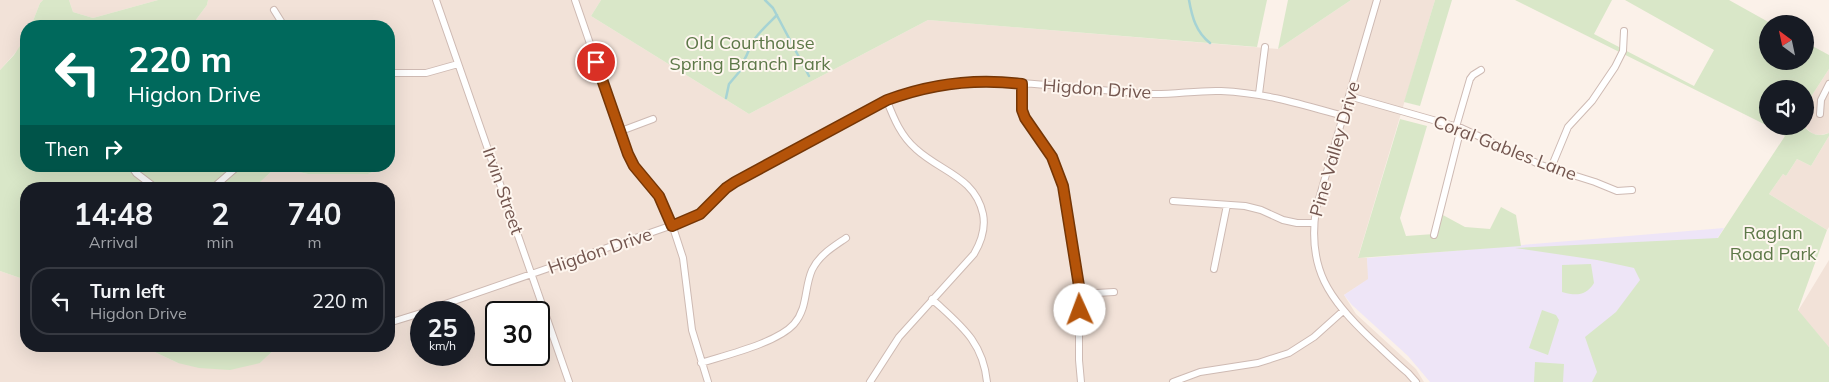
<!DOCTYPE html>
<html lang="en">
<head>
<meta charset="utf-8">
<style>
	body { margin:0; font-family:Mulish,sans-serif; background:#242831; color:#f1f3f6; height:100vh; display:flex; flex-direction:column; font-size:19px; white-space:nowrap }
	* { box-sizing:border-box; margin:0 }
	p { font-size:16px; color:#9ea1a6 }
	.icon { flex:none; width:28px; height:28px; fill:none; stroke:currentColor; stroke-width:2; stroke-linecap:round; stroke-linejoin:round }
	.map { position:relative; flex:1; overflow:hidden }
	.side { position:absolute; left:20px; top:182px; width:375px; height:170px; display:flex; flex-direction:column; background:#171b24; border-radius:20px; box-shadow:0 5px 20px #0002 }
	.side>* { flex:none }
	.guide { position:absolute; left:20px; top:20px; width:375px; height:152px; border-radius:20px; box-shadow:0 5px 20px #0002; background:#00695c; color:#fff; overflow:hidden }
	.needle { width:32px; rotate:327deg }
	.fabs { position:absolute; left:1759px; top:15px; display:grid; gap:10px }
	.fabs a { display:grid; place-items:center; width:55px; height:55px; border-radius:50%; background:#171b24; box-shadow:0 5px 20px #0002; font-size:25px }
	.speed { position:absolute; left:410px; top:301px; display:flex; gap:10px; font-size:25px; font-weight:700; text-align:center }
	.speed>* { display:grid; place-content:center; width:65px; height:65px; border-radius:50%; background:#171b24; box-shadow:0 5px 20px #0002; line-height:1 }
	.speed small { font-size:12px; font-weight:400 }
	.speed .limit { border:2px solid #111; border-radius:8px; background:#fff; color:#111 }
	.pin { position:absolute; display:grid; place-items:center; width:42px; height:42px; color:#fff; margin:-21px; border:2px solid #fff; border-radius:50%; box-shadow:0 1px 5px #0007 }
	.me { position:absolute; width:55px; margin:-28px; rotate:358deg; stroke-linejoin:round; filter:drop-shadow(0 0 4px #0008) }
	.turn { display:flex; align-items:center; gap:18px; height:105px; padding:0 25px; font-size:22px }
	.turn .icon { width:65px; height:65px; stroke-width:2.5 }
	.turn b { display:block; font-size:35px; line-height:42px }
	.then { display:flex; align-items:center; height:48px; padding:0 25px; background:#0003; gap:10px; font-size:19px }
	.eta { display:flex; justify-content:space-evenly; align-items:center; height:85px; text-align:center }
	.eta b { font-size:30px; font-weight:700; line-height:35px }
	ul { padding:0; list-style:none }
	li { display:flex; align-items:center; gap:15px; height:68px; margin:0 10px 8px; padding:0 15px; border:2px solid #363941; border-radius:20px }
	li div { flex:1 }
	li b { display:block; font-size:19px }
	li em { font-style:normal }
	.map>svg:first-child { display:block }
	.residential { fill:#f2e2d8; fill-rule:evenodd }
	.education { fill:#eee5f7 }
	.green { fill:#d9e7c8 }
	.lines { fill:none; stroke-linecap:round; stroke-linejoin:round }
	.stream { stroke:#a6d3d4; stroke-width:2.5 }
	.street-casing { stroke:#cebab3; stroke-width:8 }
	.street { stroke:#fff; stroke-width:6 }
	.route-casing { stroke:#753606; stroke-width:12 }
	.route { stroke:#b45309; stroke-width:9 }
	.labels { text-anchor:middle; stroke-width:4; stroke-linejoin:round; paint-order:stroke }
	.park-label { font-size:18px; fill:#5d7848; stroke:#fef6ef }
	.street-label { font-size:18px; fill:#73564f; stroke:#fef6ef }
</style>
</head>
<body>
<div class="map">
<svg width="1829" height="382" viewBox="0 0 1829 382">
	<rect width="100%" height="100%" fill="#fbf1e9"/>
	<path class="residential" d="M0 0H43L40 3 31 26H26V37L24 43 0 70Z
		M69 0H158L93 18 73 12Z
		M208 0H601L591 16 749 114 928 20 1278 49 1351 0H1435L1358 257 1367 258 1369 279 1344 295 1356 314 1416 369 1424 382H0V271L26 280V346H142L178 363H260L278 346H389V189H256V186L276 167 308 174H368L377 170 380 166H389V26H201L195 21 207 5ZM421 312H464V355H421ZM496 312H539V355H496Z
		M1829 69V133L1820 135 1813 134 1805 127V106Z
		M1829 136V227L1827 230 1769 194 1783 174 1786 176 1797 159 1811 166Z
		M1829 260V347L1798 311Z"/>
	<path class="education" d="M1724 228 1625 382H1430L1408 356 1352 305 1344 295 1368 279 1367 258Z"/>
	<path class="green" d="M43 0H69L73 12 93 18 158 0H208L207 5 195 21 201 26H31L40 3Z
		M601 0H1267L1257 47 928 20 749 114 591 16Z
		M1288 0H1351L1278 49Z
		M1435 0H1452L1420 106 1404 102Z
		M1515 0H1612L1594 34 1694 86 1714 50 1625 0H1729L1772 24H1768V61H1805V42L1829 55V69L1805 106V89H1768V126Z
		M26 37V166H380L377 170 368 174H308L276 167 256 186V189H26V280L0 271V70L14 55Z
		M1400 119 1427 126 1400 218 1406 236 1434 234 1441 214 1465 227 1490 229 1501 207 1516 215 1521 246 1358 258Z
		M1768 126H1804C1811 135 1819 137 1829 133V136L1811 166 1797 159 1786 176 1783 174 1769 194 1827 230 1798 310 1829 347V382H1592L1597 372 1585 337 1616 312 1640 280 1634 268 1597 260 1515 248 1718 238 1785 136Z
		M1591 264 1594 283C1586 296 1576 296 1562 292V265Z
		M1542 310 1556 315 1559 320 1548 355 1529 348Z
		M142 346H278L260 363 230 370 199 368 178 363Z
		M1535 362 1564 364 1563 382H1534Z"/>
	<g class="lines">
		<path class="stream" d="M765 0 773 8 809 76
			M1189 0C1192 17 1196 32 1210 43
			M726 98 729 84 740 71V65C749 56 747 50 754 40 760 31 769 23 777 15"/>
		<g class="street-casing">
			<path id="street" d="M436 0 569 382
				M575 0 628 154 634 166 659 196 668 212 683 258 692 330 708 382
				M1377 0 1316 209C1307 269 1329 299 1371 339 1383 350 1395 362 1408 373L1416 382
				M274 10 284 26
				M389 73H426L458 64
				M1022 84V110L1025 118 1052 157 1058 172 1067 201 1079 286V360L1081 382
				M1259 94 1265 47
				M1349 96 1461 128 1541 165 1595 182 1617 191 1632 190
				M1820 114 1821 100 1829 84
				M1456 127 1470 79 1473 75 1481 70
				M621 131 653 119
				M131 166 136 173 157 189
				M1551 168 1568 127 1592 101 1615 67 1623 51 1624 31
				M207 189 214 187 238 166
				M1173 201 1245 206 1261 210 1283 220 1297 223H1314
				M1434 235 1461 128
				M1214 269 1227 205
				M1079 294 1114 292
				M932 299C960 325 983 341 987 382
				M422 312 693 218C710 209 720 193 735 182 769 163 804 145 838 126 860 114 882 100 906 94 986 71 1068 89 1150 94 1173 95 1197 90 1221 91 1266 93 1300 104 1343 116
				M389 321H395L421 313
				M701 363C726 355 777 343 794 324 808 308 804 288 812 270 819 255 833 247 846 238
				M870 382 899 337 974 254C981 242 986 229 983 214 975 177 941 172 916 149 901 136 894 119 887 101
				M1173 382 1200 372 1258 363 1289 353 1314 337 1343 311"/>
		</g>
		<use href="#street" class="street"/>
	</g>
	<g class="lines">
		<g class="route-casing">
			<path id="route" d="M596 62 628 154 634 166 659 196 672 226 700 214 726 188 735 182 887 100C930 84 976 78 1022 84V110L1025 118 1052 157 1063 186 1079 286 1080 310"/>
		</g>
		<use href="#route" class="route"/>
	</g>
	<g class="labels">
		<g class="park-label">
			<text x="750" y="49">Old Courthouse<tspan x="750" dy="21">Spring Branch Park</tspan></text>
			<text x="1773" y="239">Raglan<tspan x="1773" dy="21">Road Park</tspan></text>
		</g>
		<g class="street-label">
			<text transform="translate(1097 89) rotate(4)" y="6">Higdon Drive</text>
			<text transform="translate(1505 148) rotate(21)" y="6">Coral Gables Lane</text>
			<text transform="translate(1335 149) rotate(-74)" y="6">Pine Valley Drive</text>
			<text transform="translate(503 191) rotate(71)" y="6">Irvin Street</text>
			<text transform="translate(600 251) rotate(-19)" y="6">Higdon Drive</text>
		</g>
	</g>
</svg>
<div class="fabs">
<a><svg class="needle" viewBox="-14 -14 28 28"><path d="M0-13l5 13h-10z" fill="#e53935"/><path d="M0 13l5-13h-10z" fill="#9ea1a6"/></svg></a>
<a><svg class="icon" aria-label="sound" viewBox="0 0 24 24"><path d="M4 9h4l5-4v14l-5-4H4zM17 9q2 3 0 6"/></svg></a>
</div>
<div class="speed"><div>25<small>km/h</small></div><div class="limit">30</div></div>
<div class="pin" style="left:596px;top:62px;background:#d93025"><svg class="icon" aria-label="arrive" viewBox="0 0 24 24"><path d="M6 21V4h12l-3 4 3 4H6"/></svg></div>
<svg class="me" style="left:1080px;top:310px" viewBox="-20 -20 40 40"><circle r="19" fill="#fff"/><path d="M0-13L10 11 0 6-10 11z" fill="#b45309"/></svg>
<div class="guide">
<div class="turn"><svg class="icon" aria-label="left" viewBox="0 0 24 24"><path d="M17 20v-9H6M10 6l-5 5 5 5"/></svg><div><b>220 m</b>Higdon Drive</div></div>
<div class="then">Then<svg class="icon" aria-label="right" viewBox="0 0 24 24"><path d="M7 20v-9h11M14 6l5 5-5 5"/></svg></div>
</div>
<section class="side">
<div class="eta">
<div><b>14:48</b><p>Arrival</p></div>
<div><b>2</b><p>min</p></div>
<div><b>740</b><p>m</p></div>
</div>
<ul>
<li><svg class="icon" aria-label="left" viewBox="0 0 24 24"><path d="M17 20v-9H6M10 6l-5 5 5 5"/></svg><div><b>Turn left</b><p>Higdon Drive</p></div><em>220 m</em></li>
</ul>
</section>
</div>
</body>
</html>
